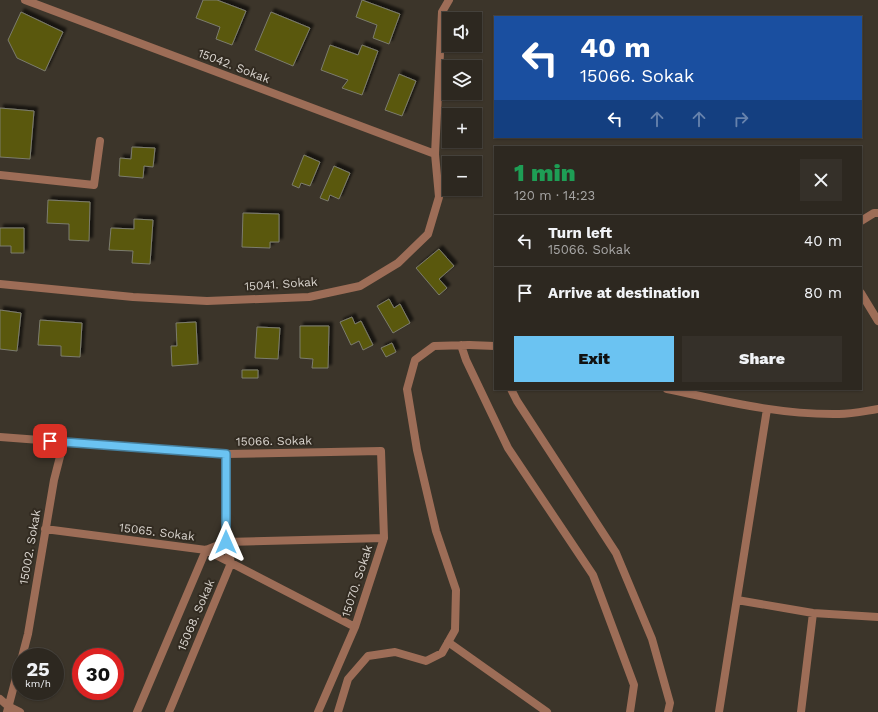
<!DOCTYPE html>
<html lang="en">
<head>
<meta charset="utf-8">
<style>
	body { margin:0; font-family:"Work Sans",sans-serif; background:#353029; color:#f1f3f6; height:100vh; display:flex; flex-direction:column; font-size:15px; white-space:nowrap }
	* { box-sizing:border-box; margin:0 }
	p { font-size:13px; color:#a7a6a5 }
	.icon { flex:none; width:22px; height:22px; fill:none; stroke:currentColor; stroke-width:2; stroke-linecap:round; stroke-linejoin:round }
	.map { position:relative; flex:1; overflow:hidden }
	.drawer { position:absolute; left:494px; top:146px; width:368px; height:244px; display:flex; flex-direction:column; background:#2d2820; border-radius:0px; box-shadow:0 1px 3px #0004,0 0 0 1px #48443e }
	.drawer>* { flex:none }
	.hud { position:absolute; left:494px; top:16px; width:368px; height:122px; border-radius:0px; box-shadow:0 1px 3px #0004,0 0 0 1px #48443e; background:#1a4fa0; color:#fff; overflow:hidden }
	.controls { position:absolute; left:442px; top:12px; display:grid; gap:8px }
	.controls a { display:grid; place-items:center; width:40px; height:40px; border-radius:0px; background:#2d2820; box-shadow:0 1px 3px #0004,0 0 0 1px #48443e; font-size:20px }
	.speed { position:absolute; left:12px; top:648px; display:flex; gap:8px; font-size:20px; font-weight:700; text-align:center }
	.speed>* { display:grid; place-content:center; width:52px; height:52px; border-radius:50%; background:#2d2820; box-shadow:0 1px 3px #0004,0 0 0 1px #48443e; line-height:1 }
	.speed small { font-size:10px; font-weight:400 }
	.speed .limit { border:6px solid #d22; background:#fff; color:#111 }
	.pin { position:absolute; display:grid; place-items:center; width:34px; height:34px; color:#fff; margin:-17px; border-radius:8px; box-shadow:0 2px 6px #0006 }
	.me { position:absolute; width:44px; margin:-22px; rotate:0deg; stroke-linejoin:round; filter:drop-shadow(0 0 3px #0008) }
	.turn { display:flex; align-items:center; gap:14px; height:84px; padding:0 20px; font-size:18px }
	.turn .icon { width:52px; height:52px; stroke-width:2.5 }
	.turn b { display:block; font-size:28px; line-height:34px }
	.lanes { display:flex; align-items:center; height:38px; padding:0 20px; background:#0003; justify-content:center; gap:20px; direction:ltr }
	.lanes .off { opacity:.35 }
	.round { display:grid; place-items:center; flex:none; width:42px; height:42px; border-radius:0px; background:#353029 }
	.head { display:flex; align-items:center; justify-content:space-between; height:68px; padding:0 20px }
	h1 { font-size:24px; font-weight:800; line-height:30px; color:#1e9e55 }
	.button { display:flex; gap:8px; margin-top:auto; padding:8px 20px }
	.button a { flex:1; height:46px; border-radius:0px; background:#6bc3f2; color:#111; font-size:16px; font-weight:800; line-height:46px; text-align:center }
	.button a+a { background:#353029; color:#f1f3f6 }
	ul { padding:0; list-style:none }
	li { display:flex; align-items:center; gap:12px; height:52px; padding:0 20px; border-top:1px solid #48443e }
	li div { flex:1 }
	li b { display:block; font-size:15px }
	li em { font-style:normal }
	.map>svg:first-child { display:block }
	.building { fill:#5a5909; stroke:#7c7c6e; filter:url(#shadow) }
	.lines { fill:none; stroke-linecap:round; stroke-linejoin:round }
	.minor { stroke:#9d6d57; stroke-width:8 }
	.tertiary { stroke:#9d6d57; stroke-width:8 }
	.route-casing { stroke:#467f9d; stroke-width:10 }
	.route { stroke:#6bc3f2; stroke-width:7 }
	.labels { text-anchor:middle; stroke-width:4; stroke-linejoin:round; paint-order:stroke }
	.street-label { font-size:12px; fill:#d8d3cd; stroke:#322b21 }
</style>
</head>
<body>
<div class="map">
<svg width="878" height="712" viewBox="0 0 878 712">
	<defs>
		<filter id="shadow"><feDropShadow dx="3.5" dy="-3.5" stdDeviation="1" flood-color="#0009"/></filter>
	</defs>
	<rect width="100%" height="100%" fill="#3c352a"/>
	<path class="building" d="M203 0H217L246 11 232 45 216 39 220 27 196 18Z
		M362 0 400 14 389 44 373 38 377 25 356 17Z
		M21 12 63 32 45 71 17 58 8 40Z
		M271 12 310 28 293 66 255 50Z
		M330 45 358 55 362 45 378 51 362 95 342 88 348 80 321 70Z
		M399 74 416 81 402 116 385 110Z
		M0 108 34 111 30 159 0 157Z
		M132 147 155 148 153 167 144 166 143 178 119 176 120 158 131 159Z
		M304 155 320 162 310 186 301 183 299 188 292 185Z
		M334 166 350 173 339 199 330 195 328 201 320 198Z
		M48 200 90 202 89 241 69 240V224L47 223Z
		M243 213 279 214V242H270V248L242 247Z
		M134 219 153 220 150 264 132 263 133 251 109 250 111 228 134 229Z
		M0 228H24V253H11V246H0Z
		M439 249 454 266 439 279 447 288 439 295 416 268Z
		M389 299 394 308 400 304 410 323 393 333 377 306Z
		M0 310 21 313 17 351 0 349Z
		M352 317 355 324 361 321 373 345 363 350 359 341 351 345 340 322Z
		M40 320 82 323 80 357 61 356V346L38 345Z
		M196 322 198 364 172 366 171 346H177L176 323Z
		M300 326H329L328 368H312L313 359 300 358Z
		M257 327 280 328 278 359 255 358Z
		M392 343 396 352 386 357 381 348Z
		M242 370H258V378H242Z"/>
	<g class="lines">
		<path class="minor" d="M25 0 435 154
			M0 175 94 185 100 141
			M0 284 133 297 207 301 309 297 360 286 398 263 428 234 439 197 435 154 442 12 449 0
			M461 345 466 360 508 448 593 575 634 685 630 712
			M511 389 517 401 616 553 652 639 670 703 668 712
			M667 389C724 401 780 415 839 414 852 414 865 411 878 409
			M0 437 226 454 381 451 384 538 355 627 318 712
			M45 529 206 550 226 542 384 538
			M737 600 813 613 878 617
			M448 642 547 712
			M22 657 28 634 54 480 64 441
			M0 699 8 706 20 712
			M7 712 21 659
			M137 712 206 550 355 627
			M169 712 231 563 226 542V454
			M338 712 348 679 368 656 395 652 426 661 442 653 455 630 456 590 436 531 417 450 407 389 415 360 434 346 469 345
			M719 712 767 409
			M801 712 813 613"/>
		<path class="tertiary" d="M861 221 874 213H878
			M861 293 878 321
			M469 345 495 346"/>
	</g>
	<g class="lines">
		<g class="route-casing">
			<path id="route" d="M50 441 226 454V542"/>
		</g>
		<use href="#route" class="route"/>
	</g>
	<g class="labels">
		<g class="street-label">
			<text transform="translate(234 66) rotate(21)" y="4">15042. Sokak</text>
			<text transform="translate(281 284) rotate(-4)" y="4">15041. Sokak</text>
			<text transform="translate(274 441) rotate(-1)" y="4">15066. Sokak</text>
			<text transform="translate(157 532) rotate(7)" y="4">15065. Sokak</text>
			<text transform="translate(30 547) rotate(-80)" y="4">15002. Sokak</text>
			<text transform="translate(357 581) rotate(-72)" y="4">15070. Sokak</text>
			<text transform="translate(196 615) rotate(-67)" y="4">15068. Sokak</text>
		</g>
	</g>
</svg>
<div class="controls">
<a><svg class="icon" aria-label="sound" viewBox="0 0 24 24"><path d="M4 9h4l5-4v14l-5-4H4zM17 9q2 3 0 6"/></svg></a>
<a><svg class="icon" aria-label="layers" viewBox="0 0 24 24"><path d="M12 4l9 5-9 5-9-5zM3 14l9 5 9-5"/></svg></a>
<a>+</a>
<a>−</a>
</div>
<div class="speed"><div>25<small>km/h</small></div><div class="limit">30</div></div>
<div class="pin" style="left:50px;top:441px;background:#d93025"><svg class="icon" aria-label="arrive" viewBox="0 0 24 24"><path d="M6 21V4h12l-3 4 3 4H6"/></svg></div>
<svg class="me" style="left:226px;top:542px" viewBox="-20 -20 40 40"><path d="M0-17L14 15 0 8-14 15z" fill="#6bc3f2" stroke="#fff" stroke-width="4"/></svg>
<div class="hud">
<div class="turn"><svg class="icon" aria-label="left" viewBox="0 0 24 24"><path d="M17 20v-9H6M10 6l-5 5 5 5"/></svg><div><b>40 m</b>15066. Sokak</div></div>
<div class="lanes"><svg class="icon" aria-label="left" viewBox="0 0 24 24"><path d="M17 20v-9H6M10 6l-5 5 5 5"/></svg><svg class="icon off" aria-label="ahead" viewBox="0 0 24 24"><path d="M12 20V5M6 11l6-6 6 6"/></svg><svg class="icon off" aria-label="ahead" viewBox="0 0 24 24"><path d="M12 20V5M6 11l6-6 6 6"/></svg><svg class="icon off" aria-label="right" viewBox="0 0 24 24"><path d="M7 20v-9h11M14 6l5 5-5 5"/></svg></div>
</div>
<section class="drawer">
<div class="head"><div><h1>1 min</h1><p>120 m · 14:23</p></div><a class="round"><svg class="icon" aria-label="close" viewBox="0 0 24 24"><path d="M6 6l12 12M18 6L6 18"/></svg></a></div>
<ul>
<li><svg class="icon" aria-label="left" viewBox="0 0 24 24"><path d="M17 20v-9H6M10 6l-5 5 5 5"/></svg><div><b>Turn left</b><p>15066. Sokak</p></div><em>40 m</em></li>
<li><svg class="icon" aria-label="arrive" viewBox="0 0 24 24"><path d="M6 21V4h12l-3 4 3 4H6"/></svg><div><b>Arrive at destination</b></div><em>80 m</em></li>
</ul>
<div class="button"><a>Exit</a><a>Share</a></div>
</section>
</div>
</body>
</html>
